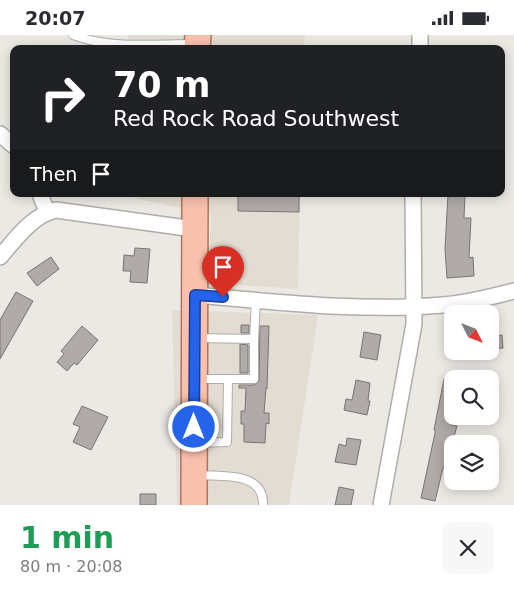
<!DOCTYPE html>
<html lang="en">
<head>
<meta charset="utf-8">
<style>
	body { margin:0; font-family:"DejaVu Sans",sans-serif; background:#f7f7f7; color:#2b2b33; height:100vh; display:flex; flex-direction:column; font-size:19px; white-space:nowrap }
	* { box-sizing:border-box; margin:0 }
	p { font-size:16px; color:#7c7c81 }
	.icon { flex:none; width:28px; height:28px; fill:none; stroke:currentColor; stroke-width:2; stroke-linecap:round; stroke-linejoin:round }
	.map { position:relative; height:470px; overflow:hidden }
	.sheet { display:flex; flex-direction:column; background:#fff; flex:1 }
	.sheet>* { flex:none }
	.hud { position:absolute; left:10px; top:10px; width:495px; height:152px; border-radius:10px; box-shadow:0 2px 12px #0003; background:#202124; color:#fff; overflow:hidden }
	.needle { width:32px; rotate:132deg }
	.fabs { position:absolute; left:444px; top:270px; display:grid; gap:10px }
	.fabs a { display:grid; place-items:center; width:55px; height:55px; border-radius:10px; background:#fff; box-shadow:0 2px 12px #0003; font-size:25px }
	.pin { position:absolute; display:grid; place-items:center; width:42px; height:42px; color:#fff; margin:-51px -21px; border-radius:50% 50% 50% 0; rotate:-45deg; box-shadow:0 0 5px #0007 }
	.pin .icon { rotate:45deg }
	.me { position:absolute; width:55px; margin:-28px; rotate:0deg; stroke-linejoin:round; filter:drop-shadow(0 0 4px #0008) }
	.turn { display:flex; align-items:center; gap:18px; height:105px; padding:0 20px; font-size:22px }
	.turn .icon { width:65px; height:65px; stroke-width:2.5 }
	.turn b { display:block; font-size:35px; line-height:42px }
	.then { display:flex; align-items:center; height:48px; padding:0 20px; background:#0003; gap:10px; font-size:19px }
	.round { display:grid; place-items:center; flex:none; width:52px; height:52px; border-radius:10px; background:#f7f7f7 }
	.overview { display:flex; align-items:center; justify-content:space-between; height:85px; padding:0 20px }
	h1 { font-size:30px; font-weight:700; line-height:38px; color:#1e9e55 }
	.status { display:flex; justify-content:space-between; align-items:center; height:35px; padding:0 25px; background:#fff; direction:ltr }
	.status svg { height:14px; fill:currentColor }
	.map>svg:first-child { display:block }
	.built { fill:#e3dcd2 }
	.building { fill:#b0aba8; stroke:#797472 }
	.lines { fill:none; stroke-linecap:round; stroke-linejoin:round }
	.lane-casing { stroke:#b0ada9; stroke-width:10 }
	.street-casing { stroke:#b0ada9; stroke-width:18 }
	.primary-casing { stroke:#b0745d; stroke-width:28 }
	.lane { stroke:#fff; stroke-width:8 }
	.street { stroke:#fff; stroke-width:15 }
	.primary { stroke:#f9c1ad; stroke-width:25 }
	.route-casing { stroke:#184099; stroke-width:12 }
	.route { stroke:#2563eb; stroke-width:9 }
</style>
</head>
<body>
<div class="status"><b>20:07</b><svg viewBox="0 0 49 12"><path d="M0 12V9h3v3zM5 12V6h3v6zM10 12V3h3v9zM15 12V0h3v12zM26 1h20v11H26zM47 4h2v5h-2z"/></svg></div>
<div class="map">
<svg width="514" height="470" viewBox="0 0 514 470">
	<rect width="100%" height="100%" fill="#ece9e4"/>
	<path class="built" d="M128 0H305L304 14H127Z
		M120 159H300L298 254 208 248 211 179 119 160Z
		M172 275 318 280 289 470H177Z"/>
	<path class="building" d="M238 159H299V177L238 176Z
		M448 159H465L464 183H471L469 223 473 222 474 241 447 243 445 214Z
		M135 213 150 214 147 248 130 247 131 236H123L124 220 134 221Z
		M51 222 59 234 37 251 27 238Z
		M16 257 33 266 0 324V285Z
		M241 290H249V298H241Z
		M82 291 98 305 77 330 74 328 67 336 57 327 64 319 61 316Z
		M260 291H269L267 354 266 353 264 378H269V389L266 388 265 408 244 407V389H241V376H245L246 353H239V350H254L259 346Z
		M364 297 381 300 377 325 360 322Z
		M502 300 503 313 490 314V302Z
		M240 309 248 310V338H240Z
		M444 344 452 346 451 390 457 391 452 409V434L443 433 435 466 421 463 435 398V395H434Z
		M356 345 370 348 368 366H370L367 380 344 375 346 364 352 365Z
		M82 371 108 382 91 415 73 407 80 392 73 389Z
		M347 403 361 405 356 430 335 427 339 409 346 411Z
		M339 452 354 455 351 470H335Z
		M140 459H156V470H140Z"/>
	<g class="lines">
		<g class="lane-casing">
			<path id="lane" d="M73 0C110 14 153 9 193 9
				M197 303 254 304V344H199
				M254 304 256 265
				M197 408 227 407 228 345
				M198 440C222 442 264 436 263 470"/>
		</g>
		<g class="street-casing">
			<path id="street" d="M420 14V0
				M0 99 14 111
				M40 159 47 177
				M0 222C15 205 32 180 56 175L194 194
				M195 260C278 267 360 277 443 270 467 268 491 262 514 256
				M381 470 414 289 413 159"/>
		</g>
		<g class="primary-casing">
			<path id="primary" d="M197 14 198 0
				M194 470 195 159"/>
		</g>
		<use href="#lane" class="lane"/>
		<use href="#street" class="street"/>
		<use href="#primary" class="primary"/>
	</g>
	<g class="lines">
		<g class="route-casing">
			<path id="route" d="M194 392 195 260 223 262"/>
		</g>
		<use href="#route" class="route"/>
	</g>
</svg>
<div class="fabs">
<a><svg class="needle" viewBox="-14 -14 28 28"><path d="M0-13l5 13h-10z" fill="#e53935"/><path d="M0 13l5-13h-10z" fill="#7c7c81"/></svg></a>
<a><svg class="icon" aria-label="search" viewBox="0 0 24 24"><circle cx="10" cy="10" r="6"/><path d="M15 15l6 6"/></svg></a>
<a><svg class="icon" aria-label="layers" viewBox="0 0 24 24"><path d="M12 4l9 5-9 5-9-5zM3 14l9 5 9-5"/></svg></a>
</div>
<div class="pin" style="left:223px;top:262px;background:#d93025"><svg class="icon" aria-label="arrive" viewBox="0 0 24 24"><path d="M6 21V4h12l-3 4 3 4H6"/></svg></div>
<svg class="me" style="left:194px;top:392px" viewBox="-20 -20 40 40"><circle r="17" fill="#2563eb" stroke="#fff" stroke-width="3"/><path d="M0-11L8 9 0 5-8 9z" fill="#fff"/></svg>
<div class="hud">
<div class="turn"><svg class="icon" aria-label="right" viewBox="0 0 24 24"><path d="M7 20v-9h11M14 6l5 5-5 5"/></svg><div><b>70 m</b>Red Rock Road Southwest</div></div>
<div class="then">Then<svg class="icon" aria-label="arrive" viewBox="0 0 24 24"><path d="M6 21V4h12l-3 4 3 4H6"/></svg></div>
</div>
</div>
<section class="sheet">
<div class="overview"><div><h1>1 min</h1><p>80 m · 20:08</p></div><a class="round"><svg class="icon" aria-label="close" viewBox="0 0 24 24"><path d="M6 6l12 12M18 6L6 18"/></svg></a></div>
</section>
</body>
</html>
